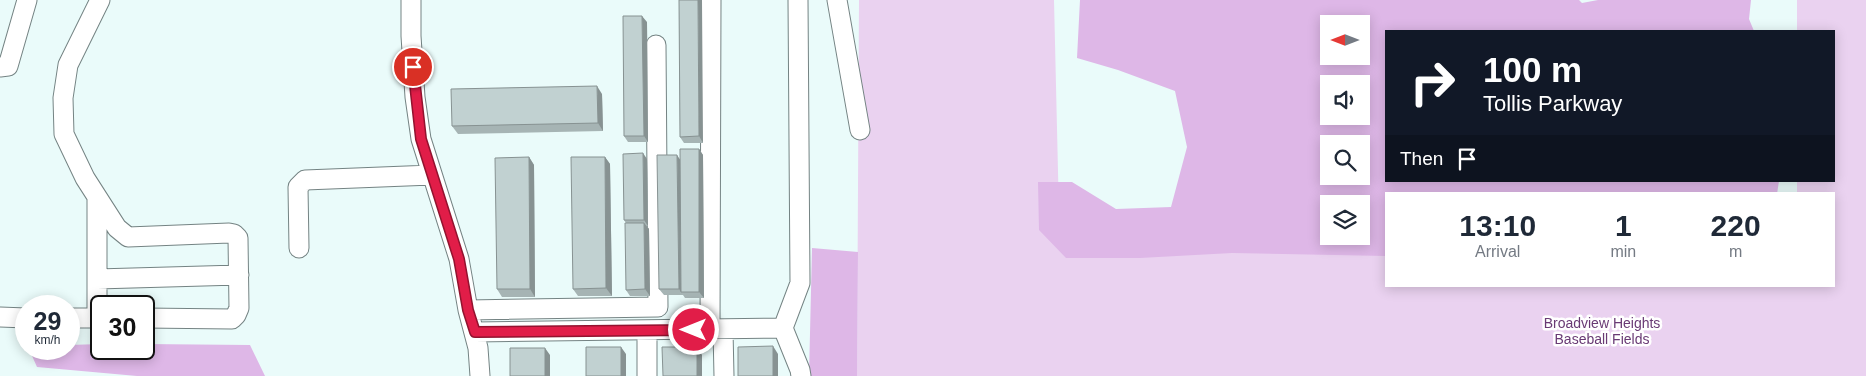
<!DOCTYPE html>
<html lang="en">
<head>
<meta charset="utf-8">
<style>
	body { margin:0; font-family:Arial,sans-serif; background:#f6f6f7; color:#1f2937; height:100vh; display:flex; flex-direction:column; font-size:19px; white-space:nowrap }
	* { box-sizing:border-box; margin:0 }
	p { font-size:16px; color:#747a83 }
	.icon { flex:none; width:28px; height:28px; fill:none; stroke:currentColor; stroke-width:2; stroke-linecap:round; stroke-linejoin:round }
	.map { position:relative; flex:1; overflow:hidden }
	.side { position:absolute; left:1385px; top:192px; width:450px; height:95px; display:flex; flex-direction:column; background:#fff; border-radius:0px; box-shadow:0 2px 12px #0003 }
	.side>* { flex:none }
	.top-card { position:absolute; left:1385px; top:30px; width:450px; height:152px; border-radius:0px; box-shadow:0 2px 12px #0003; background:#111827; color:#fff; overflow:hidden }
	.needle { width:32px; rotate:270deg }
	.tools { position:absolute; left:1320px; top:15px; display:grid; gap:10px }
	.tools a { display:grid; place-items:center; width:50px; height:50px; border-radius:0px; background:#fff; box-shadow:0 2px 12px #0003; font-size:25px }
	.speed { position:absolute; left:15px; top:295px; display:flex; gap:10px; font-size:25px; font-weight:700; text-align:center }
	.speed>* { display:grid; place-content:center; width:65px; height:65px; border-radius:50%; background:#fff; box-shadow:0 2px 12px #0003; line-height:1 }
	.speed small { font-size:12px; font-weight:400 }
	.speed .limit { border:2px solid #111; border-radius:8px; background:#fff; color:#111 }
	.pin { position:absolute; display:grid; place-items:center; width:42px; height:42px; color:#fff; margin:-21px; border:2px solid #fff; border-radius:50%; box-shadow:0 1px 5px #0007 }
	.me { position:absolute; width:55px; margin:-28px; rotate:270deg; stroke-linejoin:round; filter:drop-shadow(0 0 4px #0008) }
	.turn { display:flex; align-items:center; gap:18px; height:105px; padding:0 15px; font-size:22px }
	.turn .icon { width:65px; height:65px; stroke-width:2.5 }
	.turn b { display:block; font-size:35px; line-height:42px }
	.then { display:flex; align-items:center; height:48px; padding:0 15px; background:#0003; gap:10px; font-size:19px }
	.eta { display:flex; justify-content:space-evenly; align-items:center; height:85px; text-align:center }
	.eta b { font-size:30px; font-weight:700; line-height:35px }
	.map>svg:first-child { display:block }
	.green { fill:#ead2f0 }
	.forest { fill:#deb7e7; fill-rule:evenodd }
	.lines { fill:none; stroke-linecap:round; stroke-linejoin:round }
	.minor-casing { stroke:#748383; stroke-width:21 }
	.minor { stroke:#fff; stroke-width:19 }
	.wall { fill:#a6b4b4 }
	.shaded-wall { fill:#879292 }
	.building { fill:#c1d1d1; stroke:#879292 }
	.route-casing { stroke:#92132f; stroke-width:12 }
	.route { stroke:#e11d48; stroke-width:9 }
	.labels { text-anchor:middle; stroke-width:5; stroke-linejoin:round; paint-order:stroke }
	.park-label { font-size:14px; fill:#693a74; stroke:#fff }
</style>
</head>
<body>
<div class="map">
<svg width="1866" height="376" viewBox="0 0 1866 376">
	<rect width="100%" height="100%" fill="#eafbfa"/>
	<path class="green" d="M859 0H1054L1059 214 1329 236H1361L1386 225V286H1834V194H1797V181H1834V31H1797V0H1866V376H857Z"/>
	<path class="forest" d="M1080 0H1579L1582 3 1598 0H1751L1749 19 1754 31H1386V181H1779L1777 194H1386V256L1232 253 1140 258H1066L1039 230 1038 182H1072L1116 209 1171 207 1187 147 1175 91 1118 70 1077 58ZM1329 24H1361V56H1329ZM1329 84H1361V116H1329ZM1329 144H1361V176H1329ZM1329 204H1361V236H1329Z
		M812 248 858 252 857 376H809Z
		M101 344V349H144V344L250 345 265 376H137L37 367 29 349H69V345Z"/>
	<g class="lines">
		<g class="minor-casing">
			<path id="minor" d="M100 0 68 65 63 98 64 134 85 178 117 228 128 237 229 233 234 234 238 238 239 308 236 315 232 319 144 318
				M411 0V36L415 97 421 139 459 259 468 310 478 348 480 376
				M798 0 800 283 783 328 800 370 801 376
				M837 0 860 130
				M0 67 8 66 27 0
				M299 248 298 187 305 180 432 175
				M97 279 239 275
				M468 310 658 307 656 45
				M0 317 26 318
				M69 318H101
				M97 318V197
				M647 330V376
				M710 330 711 0
				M723 330 724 376
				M475 332 783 328"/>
		</g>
		<use href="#minor" class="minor"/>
	</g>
	<path class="wall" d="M679 0 703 143H684L680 137Z
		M647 22 648 142H628L624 136Z
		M602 94 603 131 458 134 452 126Z
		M699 149 703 155 704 298H685L683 295H664L659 289 680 159Z
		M529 157 534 165 535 297H502L497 289Z
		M605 157 610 164 612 296H578L573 289Z
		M647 159 648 226H647L649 229 650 296H630L626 290V223L624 220Z"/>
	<path class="shaded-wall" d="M698 0H702L703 143 699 136Z
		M642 16 647 22 648 142 644 136Z
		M597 86 602 94 603 131 598 123Z
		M699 149 703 155 704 298 699 292Z
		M643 153 647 159 648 226 644 220Z
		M677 155 681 161V292L679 289Z
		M529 157 534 165 535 297 530 289Z
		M605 157 610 164 612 296 606 288Z
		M644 223 649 229 650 296 645 289Z
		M773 346 778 354V376H773Z
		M621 347 626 354V376H621Z
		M697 347 702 355V376H697Z
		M545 348 550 355V376H545Z"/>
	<path class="building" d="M679 0H698L699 136 680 137Z
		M623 16H642L644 136H624Z
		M597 86 598 123 452 126 451 89Z
		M680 149H699V292H681Z
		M643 153 644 220H624L623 154Z
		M657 155H677L679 289H659Z
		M529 157 530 289H497L495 158Z
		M571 157H605L606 288 573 289Z
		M625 223H644L645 289 626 290Z
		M773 346V376H738V347Z
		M586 347H621V376H586Z
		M662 347H697V376H663Z
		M510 348H545V376H510Z"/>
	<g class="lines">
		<g class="route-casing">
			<path id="route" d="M413 67 421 139 459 259 468 310 475 332 694 330"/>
		</g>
		<use href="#route" class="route"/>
	</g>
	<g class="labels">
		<g class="park-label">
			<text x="1602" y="328">Broadview Heights<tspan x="1602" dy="16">Baseball Fields</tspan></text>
		</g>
	</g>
</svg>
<div class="tools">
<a><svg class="needle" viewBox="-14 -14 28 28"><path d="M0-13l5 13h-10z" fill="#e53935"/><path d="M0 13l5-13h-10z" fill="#747a83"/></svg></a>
<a><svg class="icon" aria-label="sound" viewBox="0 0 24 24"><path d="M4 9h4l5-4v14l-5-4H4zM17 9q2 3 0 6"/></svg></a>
<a><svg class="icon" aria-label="search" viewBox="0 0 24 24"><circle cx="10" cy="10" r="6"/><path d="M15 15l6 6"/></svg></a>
<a><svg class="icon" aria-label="layers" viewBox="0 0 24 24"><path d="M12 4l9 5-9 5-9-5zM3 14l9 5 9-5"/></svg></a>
</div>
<div class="speed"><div>29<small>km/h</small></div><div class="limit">30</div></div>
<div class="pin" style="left:413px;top:67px;background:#d93025"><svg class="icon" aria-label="arrive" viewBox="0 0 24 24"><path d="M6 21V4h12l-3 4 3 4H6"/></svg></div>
<svg class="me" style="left:694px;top:330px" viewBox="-20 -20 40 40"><circle r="17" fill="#e11d48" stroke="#fff" stroke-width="3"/><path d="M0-11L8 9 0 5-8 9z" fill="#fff"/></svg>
<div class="top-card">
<div class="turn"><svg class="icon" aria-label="right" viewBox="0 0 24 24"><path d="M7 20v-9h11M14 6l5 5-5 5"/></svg><div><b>100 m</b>Tollis Parkway</div></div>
<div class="then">Then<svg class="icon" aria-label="arrive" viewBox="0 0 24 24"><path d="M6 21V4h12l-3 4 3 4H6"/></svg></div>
</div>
<section class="side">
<div class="eta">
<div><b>13:10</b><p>Arrival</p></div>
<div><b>1</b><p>min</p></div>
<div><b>220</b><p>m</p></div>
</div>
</section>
</div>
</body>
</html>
